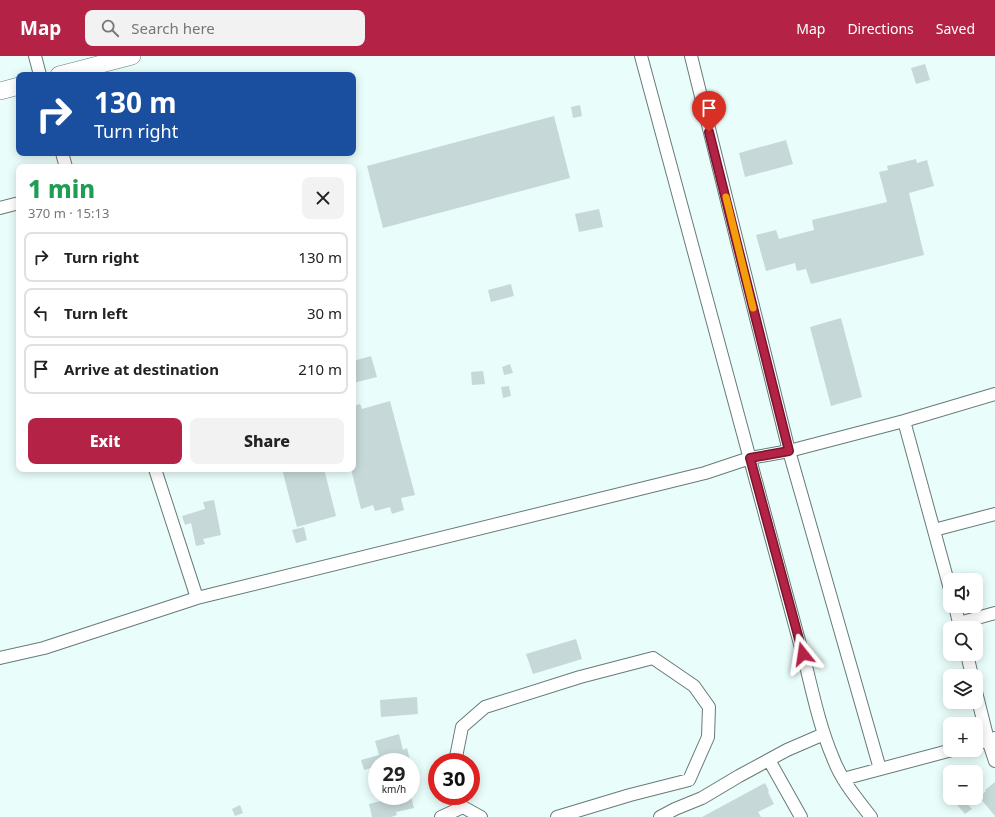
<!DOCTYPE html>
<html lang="en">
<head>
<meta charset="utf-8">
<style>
	body { margin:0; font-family:"Noto Sans",sans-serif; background:#f2f2f2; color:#222; height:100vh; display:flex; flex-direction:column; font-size:15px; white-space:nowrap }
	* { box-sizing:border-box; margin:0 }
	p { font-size:13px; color:#767676 }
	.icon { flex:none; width:22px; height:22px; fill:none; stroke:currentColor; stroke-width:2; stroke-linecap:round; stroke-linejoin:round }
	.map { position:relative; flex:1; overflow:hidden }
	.panel { position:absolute; left:16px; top:108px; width:340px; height:308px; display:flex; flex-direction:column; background:#fff; border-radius:8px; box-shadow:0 2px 10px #0003 }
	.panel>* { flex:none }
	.hud { position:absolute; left:16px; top:16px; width:340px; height:84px; border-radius:8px; box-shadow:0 2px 10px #0003; background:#1a4fa0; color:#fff; overflow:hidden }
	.controls { position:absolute; left:943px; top:517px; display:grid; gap:8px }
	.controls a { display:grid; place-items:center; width:40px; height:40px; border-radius:8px; background:#fff; box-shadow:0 2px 10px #0003; font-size:20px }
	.speed { position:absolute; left:368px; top:697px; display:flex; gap:8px; font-size:20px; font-weight:700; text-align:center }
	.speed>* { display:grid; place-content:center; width:52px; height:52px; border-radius:50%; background:#fff; box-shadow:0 2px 10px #0003; line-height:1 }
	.speed small { font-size:10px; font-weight:400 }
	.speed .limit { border:6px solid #d22; background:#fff; color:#111 }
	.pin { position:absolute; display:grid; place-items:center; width:34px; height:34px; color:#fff; margin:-41px -17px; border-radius:50% 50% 50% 0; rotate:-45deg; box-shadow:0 0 4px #0007 }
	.pin .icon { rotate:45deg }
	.me { position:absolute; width:44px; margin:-22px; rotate:345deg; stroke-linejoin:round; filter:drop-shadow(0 0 3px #0008) }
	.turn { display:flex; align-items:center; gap:14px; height:84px; padding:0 12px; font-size:18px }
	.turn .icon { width:52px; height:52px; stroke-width:2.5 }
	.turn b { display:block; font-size:28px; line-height:34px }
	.round { display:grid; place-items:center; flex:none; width:42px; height:42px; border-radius:8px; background:#f2f2f2 }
	.headline { display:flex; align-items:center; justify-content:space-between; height:68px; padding:0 12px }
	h1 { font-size:24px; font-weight:800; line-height:30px; color:#1e9e55 }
	.button { display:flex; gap:8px; margin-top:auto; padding:8px 12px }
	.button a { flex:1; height:46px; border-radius:8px; background:#b42245; color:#fff; font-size:16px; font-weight:800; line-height:46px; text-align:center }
	.button a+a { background:#f2f2f2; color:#222 }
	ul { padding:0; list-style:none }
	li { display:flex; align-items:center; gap:12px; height:50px; margin:0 8px 6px; padding:0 4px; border:2px solid #e0e0e0; border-radius:8px }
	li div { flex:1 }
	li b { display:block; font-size:15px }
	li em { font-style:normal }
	header { display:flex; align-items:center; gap:24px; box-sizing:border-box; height:56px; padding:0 20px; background:#b42245; color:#fff }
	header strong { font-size:19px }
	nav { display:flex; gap:22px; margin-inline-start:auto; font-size:14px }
	.search { width:280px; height:36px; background:#f2f2f2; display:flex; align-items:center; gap:10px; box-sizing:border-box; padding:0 14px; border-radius:8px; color:#767676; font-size:15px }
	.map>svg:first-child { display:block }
	.building { fill:#c6d9d8 }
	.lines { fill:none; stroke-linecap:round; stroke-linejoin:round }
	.street-casing { stroke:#687a78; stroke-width:14 }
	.secondary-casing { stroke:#687a78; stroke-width:18 }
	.street { stroke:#fff; stroke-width:12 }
	.secondary { stroke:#fff; stroke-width:17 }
	.route-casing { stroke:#75162d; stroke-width:10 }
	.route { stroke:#b42245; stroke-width:7 }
	.slow { stroke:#f59e0b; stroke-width:7 }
</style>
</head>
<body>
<header>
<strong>Map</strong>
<div class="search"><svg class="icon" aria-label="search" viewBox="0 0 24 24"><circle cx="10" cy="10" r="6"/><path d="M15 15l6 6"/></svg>Search here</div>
<nav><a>Map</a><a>Directions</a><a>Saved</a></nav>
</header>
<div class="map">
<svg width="995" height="761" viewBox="0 0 995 761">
	<rect width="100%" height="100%" fill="#e9fdfb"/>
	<path class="building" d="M925 8 930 24 916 28 911 12Z
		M580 49 582 60 573 62 571 51Z
		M554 60 570 122 383 172 367 110Z
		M786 84 793 108 745 121 739 97Z
		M916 103 917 107 927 104 934 130 909 137 924 199 811 228 806 213 797 215 795 207 766 215 756 179 776 174 779 183 814 174 812 164 887 146 879 116 888 114 887 110Z
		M599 153 603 171 579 176 575 158Z
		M511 228 514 240 491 246 488 234Z
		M841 262 862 341 831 350 810 271Z
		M371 300 377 321 353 327V305Z
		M510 308 513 317 504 319 502 311Z
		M483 315 485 328 472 329 471 316Z
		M509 330 511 340 503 342 501 331Z
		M390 345 415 439 401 442 404 454 392 458 390 451 375 455 373 449 361 453 351 413H353V350L360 348 362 353Z
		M282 413H324L336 460 297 471Z
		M214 444 221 479 203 483 205 488 196 490 191 467 185 469 182 460 205 453 203 446Z
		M304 471 307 484 296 487 292 474Z
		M576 583 582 603 533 618 526 598Z
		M417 641 418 658 381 661 380 644Z
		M399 678 403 694 407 692 410 704 402 706H377V710L364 714 361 704 379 699 375 685Z
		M995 726V760L979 741 986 735 985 734Z
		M765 727 769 735 768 736 774 748 758 756 761 761H702Z
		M400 740H402L403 742 411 740 414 752 396 756 397 759 391 761H372L369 748Z
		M951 742H962L972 753 965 758Z
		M240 749 243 757 235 760 232 753Z"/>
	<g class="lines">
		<g class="street-casing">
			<path id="street" d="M35 0 40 19
				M641 0 807 614C814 643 821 674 833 702 841 724 857 743 871 761
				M691 0 789 395 880 713
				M62 97 66 111
				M0 152 19 147
				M904 365 950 533
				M155 413 197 542
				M934 474 995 458
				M955 550 959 567 995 557
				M967 598 972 620
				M0 602 44 592 197 542 705 417 750 402 789 395 904 365 995 338
				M976 636 988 684 995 705
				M976 688 995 682
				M769 704 801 761
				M455 706 462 671 485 651 580 621 653 602 694 630 709 651 708 681 689 724 630 739 557 761
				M843 723 952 694
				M463 751 481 761
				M441 761 463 751
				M660 761 675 753 702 742 739 720 787 694 824 678"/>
		</g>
		<g class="secondary-casing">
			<path id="secondary" d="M59 19 132 0
				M0 35 19 30"/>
		</g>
		<use href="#street" class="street"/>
		<use href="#secondary" class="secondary"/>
	</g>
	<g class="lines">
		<g class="route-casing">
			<path id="route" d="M709 76 789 395 750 402 803 598"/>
		</g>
		<use href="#route" class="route"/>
		<path class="slow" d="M726 141 753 252"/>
	</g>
</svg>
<div class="controls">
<a><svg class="icon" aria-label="sound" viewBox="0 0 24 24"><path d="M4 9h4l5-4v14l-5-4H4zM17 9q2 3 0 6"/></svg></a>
<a><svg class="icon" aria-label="search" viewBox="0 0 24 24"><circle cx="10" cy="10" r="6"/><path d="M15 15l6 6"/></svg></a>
<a><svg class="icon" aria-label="layers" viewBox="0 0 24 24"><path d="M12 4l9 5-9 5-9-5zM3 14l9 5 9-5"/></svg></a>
<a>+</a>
<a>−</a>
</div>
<div class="speed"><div>29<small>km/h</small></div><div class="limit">30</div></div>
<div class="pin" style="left:709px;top:76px;background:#d93025"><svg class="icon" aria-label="arrive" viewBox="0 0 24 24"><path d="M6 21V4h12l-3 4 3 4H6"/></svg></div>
<svg class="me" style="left:803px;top:598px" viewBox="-20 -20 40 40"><path d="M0-17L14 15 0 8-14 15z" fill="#b42245" stroke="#fff" stroke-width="4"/></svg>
<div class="hud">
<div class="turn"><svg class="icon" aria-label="right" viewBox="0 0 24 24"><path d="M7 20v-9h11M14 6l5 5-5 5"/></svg><div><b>130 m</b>Turn right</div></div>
</div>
<section class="panel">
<div class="headline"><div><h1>1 min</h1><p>370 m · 15:13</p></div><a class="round"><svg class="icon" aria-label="close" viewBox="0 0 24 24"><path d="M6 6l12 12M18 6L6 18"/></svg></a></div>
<ul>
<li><svg class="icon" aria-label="right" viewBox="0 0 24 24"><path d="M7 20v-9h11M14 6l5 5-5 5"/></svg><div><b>Turn right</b></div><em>130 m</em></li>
<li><svg class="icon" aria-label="left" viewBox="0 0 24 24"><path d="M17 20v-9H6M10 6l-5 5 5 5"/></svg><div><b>Turn left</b></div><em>30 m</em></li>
<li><svg class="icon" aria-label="arrive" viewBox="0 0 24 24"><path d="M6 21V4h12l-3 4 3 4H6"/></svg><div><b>Arrive at destination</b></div><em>210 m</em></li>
</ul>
<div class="button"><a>Exit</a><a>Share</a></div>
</section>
</div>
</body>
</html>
